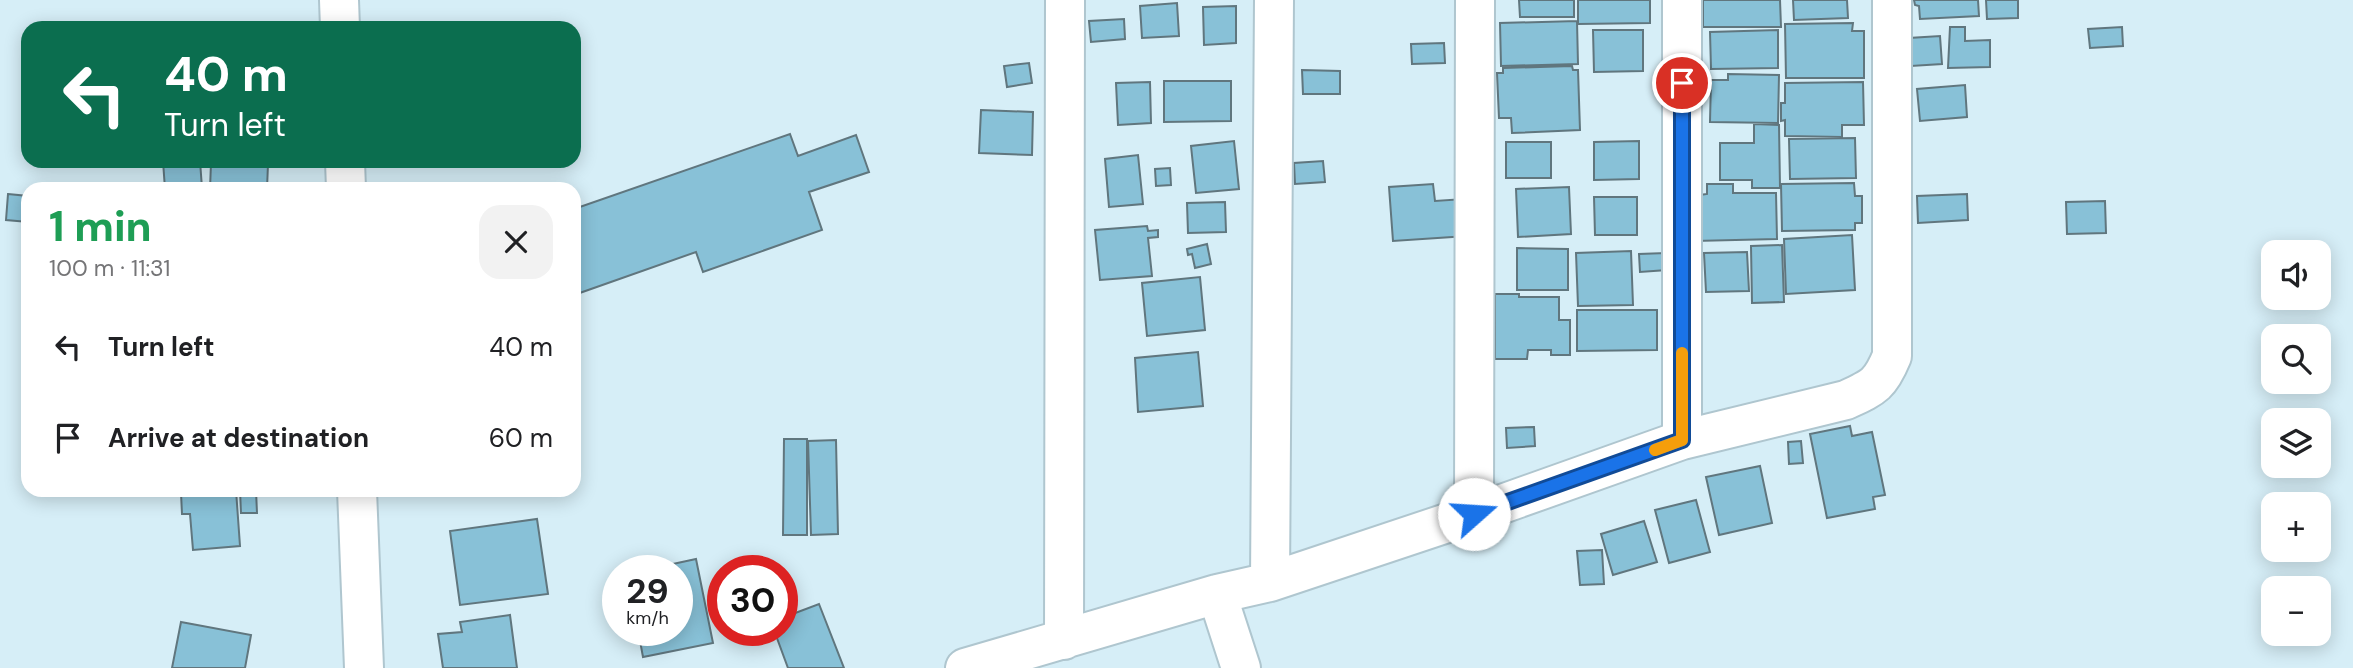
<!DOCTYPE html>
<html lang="en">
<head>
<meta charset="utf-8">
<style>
	body { margin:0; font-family:"DM Sans",sans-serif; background:#f2f2f2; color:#202124; height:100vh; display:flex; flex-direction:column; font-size:26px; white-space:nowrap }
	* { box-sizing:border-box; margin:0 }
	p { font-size:23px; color:#757577 }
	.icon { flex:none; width:38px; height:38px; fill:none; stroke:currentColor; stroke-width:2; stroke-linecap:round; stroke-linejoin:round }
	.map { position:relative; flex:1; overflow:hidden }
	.sheet { position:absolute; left:21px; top:182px; width:560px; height:315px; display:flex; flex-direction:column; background:#fff; border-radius:21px; box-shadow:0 4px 18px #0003 }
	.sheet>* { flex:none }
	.top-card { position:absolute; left:21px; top:21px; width:560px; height:147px; border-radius:21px; box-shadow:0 4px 18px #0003; background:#0b6e4f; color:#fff; overflow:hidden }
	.controls { position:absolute; left:2261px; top:240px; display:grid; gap:14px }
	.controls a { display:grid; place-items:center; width:70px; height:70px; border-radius:14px; background:#fff; box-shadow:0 4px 18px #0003; font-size:35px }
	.speed { position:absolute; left:602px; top:555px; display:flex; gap:14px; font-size:35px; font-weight:700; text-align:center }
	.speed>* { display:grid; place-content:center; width:91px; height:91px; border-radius:50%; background:#fff; box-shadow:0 4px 18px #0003; line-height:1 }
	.speed small { font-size:18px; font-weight:400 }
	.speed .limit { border:10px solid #d22; background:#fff; color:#111 }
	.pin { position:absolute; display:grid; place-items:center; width:60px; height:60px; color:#fff; margin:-30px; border:4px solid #fff; border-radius:50%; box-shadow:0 2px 7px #0007 }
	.me { position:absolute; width:77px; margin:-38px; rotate:71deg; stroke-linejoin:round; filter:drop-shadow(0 0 5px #0008) }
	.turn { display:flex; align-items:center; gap:24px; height:147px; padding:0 28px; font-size:32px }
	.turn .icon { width:91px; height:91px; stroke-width:2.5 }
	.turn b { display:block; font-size:49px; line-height:60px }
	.round { display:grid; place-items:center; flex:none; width:74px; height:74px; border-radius:21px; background:#f2f2f2 }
	.head { display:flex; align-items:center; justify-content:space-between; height:119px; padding:0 28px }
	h1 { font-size:42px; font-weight:800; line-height:52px; color:#1e9e55 }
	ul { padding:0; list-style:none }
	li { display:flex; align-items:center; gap:21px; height:91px; padding:0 28px }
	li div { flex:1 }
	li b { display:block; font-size:26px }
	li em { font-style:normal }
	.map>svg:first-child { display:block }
	.building { fill:#88c1d7; stroke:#60767e; stroke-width:2 }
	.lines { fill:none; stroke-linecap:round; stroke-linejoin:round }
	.street-casing { stroke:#afc6cf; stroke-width:42 }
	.secondary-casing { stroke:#afc6cf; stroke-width:42 }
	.street { stroke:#fff; stroke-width:38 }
	.secondary { stroke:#fff; stroke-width:38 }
	.route-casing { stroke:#114b97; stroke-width:18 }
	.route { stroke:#1a73e8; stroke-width:12 }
	.slow { stroke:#f59e0b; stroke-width:12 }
</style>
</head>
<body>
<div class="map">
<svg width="2353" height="668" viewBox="0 0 2353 668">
	<rect width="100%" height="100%" fill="#d6eef7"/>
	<path class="building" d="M1519 0H1574V17H1520Z
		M1578 0H1650V23L1578 24Z
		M1703 0H1780L1781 27H1703Z
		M1793 0H1847L1848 18 1794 20Z
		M1914 0H1978L1979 16 1920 19 1919 6 1915 5Z
		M1986 0H2018V18L1987 19Z
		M1177 3 1179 36 1142 38 1140 6Z
		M1236 6V43L1204 45 1203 7Z
		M1124 19 1125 39 1091 42 1089 21Z
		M1577 21 1578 64 1501 66 1500 23Z
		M1853 23 1852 31H1864V78H1786L1785 24Z
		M1950 27H1965V41L1990 40V67L1948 68Z
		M2122 27 2123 46 2090 48 2088 29Z
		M1593 30H1643V71L1594 72Z
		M1778 30V68L1711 69 1710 32Z
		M1940 36 1942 64 1911 66 1909 38Z
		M1444 43 1445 63 1412 64 1411 44Z
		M1029 63 1032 83 1007 87 1004 66Z
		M1572 66 1573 70H1578L1580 130 1512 133 1511 118H1499L1497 73H1503V68Z
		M1302 70 1340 71V94H1303Z
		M1728 74 1779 75 1778 123 1710 122 1711 80H1728Z
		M1164 81H1231V121L1164 122Z
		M1150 82 1151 123 1118 125 1116 83Z
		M1863 82 1864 125H1842V137L1785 136V120L1781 121V103H1785V83Z
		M1965 85 1967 117 1920 121 1917 89Z
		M981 110 1033 112 1032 155 979 153Z
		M1754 124 1779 125 1780 188H1752V180H1720V143H1754Z
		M790 134 798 156 856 135 869 172 809 192 822 230 703 272 696 252 574 295V209Z
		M1855 138 1856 178 1790 179 1789 139Z
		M1234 141 1239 189 1196 193 1191 146Z
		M1639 141V179L1594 180V142Z
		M1506 142H1551V178H1506Z
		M1138 155 1143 204 1109 207 1105 159Z
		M163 161H200L202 188 165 189Z
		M1323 161 1325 182 1295 184 1294 163Z
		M211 163 268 164 267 189H210Z
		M1170 168 1171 185 1156 186 1155 169Z
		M1854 183 1855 196H1862V223H1855V230L1782 231 1781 184Z
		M1433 184 1435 201 1464 199 1467 236 1393 241 1389 187Z
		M1707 184H1733V193H1776L1777 239 1694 241 1700 195 1707 194Z
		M1569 187 1571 234 1518 237 1516 189Z
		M8 194 28 196V222L6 220Z
		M1967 194 1968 220 1918 223 1917 196Z
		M1594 197H1637V235H1595Z
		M2105 201 2106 233 2067 234 2066 202Z
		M1225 202 1226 232 1188 233 1187 203Z
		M1147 226 1148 231 1158 230V237L1148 238 1152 276 1100 280 1095 230Z
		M1852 235 1855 290 1786 294 1784 239Z
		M1207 244 1211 264 1195 268 1192 254 1188 255 1187 249Z
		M1782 245 1784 302 1752 303 1751 246Z
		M1517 248 1568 249V290H1517Z
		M1631 251 1633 305 1578 306 1576 253Z
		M1747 252 1749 291 1706 292 1704 253Z
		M1666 253 1667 270 1640 272 1639 254Z
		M1200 277 1205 330 1147 336 1142 283Z
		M1495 294H1519V297H1559V320H1570V355H1551V350H1528L1527 359H1495Z
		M1577 310H1657V350L1577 351Z
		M1198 352 1203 406 1138 412 1135 358Z
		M1850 426 1852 436 1872 432 1885 495 1873 497 1875 509 1827 518 1810 434Z
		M1534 427 1535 446 1507 448 1506 428Z
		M784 439H807V535H783Z
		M836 440 838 534 811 535 808 441Z
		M1801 441 1803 463 1789 464 1788 442Z
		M1760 466 1772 523 1719 535 1706 477Z
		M236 490 240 546 193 550 190 514H182L181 493Z
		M240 490H256L257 513H241Z
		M1696 500 1710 552 1669 563 1655 510Z
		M537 519 548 594 460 605 450 531Z
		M1644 521 1657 562 1613 575 1601 534Z
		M1602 550 1604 584 1580 585 1577 551Z
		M696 559 713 643 643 657 638 630H677V570H654V568Z
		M819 604 844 668H788L774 630H782V618Z
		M510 615 517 668H443L438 634 462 632 460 622Z
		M181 622 251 635 245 668H172Z"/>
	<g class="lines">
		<g class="street-casing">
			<path id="street" d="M1682 0V440
				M1474 514 1475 0
				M1270 582 1274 0
				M1217 594 1241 668
				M1064 640 1065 0
				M965 668 1217 594 1270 582 1474 514 1682 440 1846 400C1874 387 1880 385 1892 356V0"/>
		</g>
		<g class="secondary-casing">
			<path id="secondary" d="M339 0 340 28
				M345 161 346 189
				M357 490 364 668"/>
		</g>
		<use href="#street" class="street"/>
		<use href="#secondary" class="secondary"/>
	</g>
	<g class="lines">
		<g class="route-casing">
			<path id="route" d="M1474 514 1682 440V83"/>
		</g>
		<use href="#route" class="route"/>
		<path class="slow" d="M1655 450 1682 440V353"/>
	</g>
</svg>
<div class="controls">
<a><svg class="icon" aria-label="sound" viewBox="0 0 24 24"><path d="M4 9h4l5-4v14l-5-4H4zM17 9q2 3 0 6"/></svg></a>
<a><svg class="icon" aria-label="search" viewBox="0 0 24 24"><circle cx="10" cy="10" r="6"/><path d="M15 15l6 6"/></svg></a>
<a><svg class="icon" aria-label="layers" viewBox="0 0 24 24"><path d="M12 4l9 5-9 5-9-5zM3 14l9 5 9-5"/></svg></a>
<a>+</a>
<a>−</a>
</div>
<div class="speed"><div>29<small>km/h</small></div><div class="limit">30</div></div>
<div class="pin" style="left:1682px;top:83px;background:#d93025"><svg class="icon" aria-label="arrive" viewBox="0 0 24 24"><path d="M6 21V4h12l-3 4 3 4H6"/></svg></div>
<svg class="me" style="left:1474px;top:514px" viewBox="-20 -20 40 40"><circle r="19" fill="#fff"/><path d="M0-13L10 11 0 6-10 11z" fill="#1a73e8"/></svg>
<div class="top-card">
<div class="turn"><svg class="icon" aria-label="left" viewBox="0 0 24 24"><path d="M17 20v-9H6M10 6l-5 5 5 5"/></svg><div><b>40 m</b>Turn left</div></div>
</div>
<section class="sheet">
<div class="head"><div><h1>1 min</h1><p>100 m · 11:31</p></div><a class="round"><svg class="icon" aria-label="close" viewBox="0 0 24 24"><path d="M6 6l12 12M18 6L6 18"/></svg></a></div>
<ul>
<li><svg class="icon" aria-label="left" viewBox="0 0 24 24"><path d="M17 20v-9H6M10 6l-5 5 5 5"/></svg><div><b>Turn left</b></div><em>40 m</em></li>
<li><svg class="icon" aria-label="arrive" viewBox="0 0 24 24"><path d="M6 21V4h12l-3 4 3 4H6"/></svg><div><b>Arrive at destination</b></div><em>60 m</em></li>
</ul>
</section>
</div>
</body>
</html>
